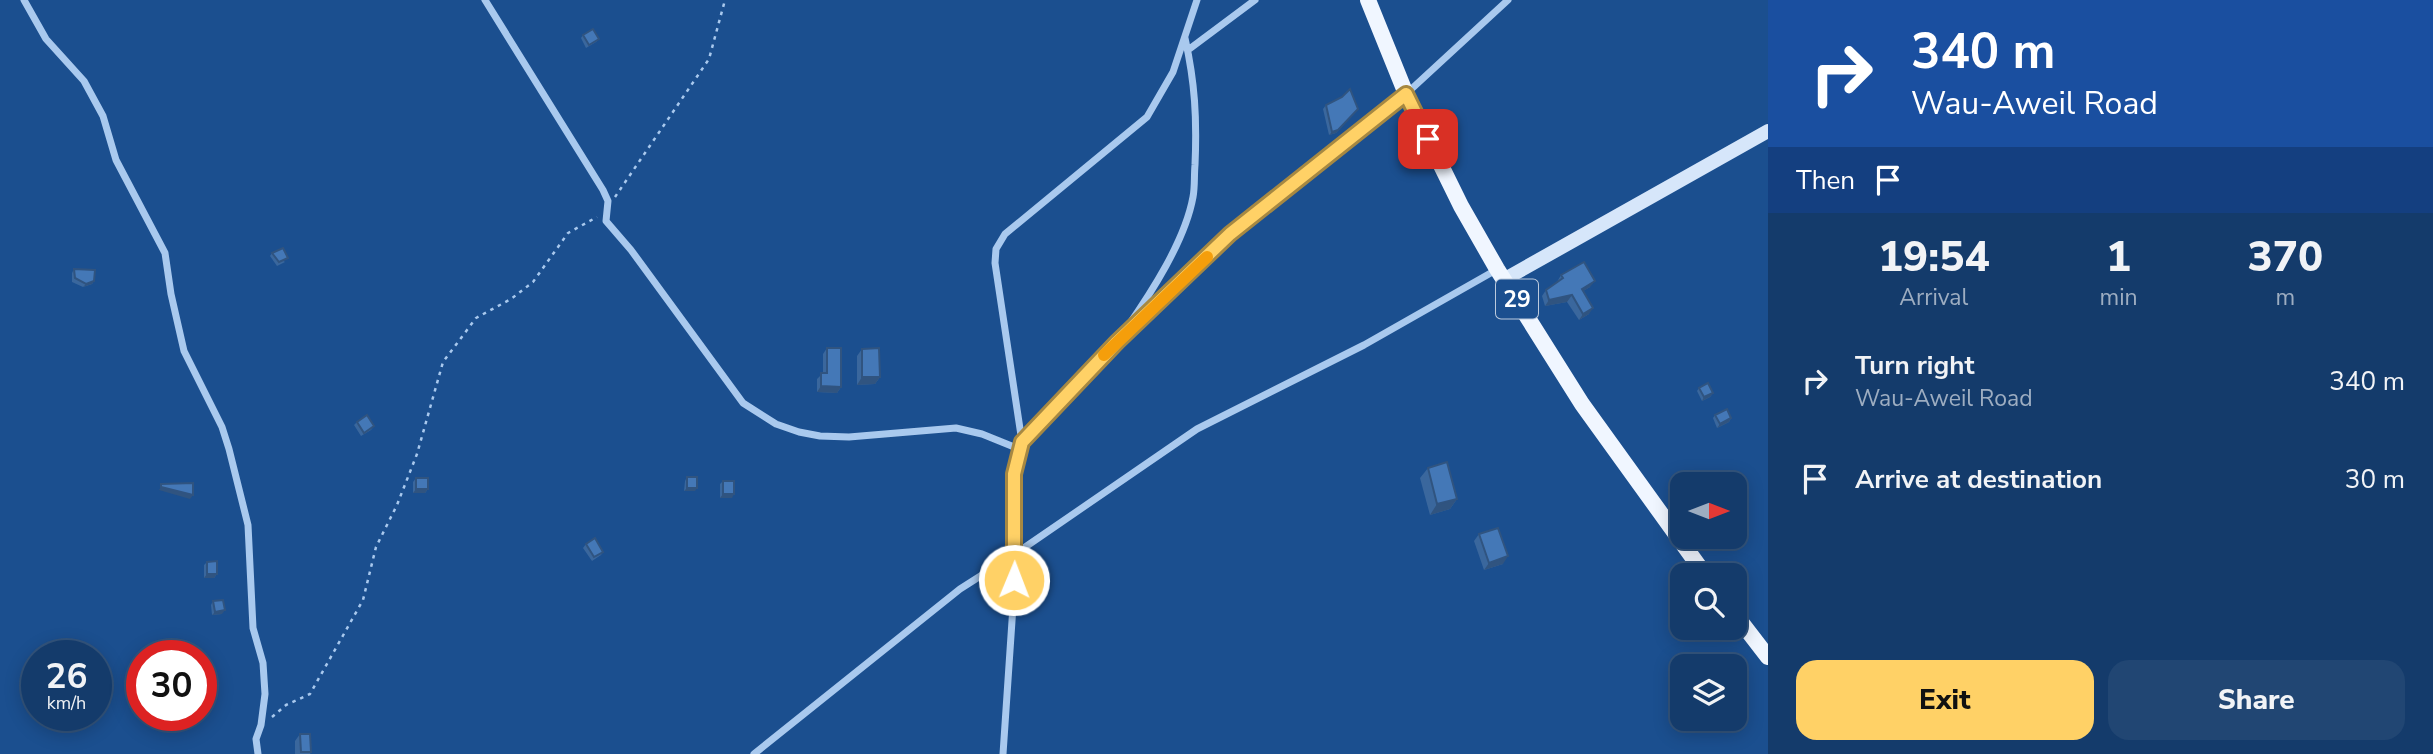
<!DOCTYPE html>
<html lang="en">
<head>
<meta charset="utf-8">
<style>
	body { margin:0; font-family:"Nunito Sans",sans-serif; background:#214673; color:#f1f3f6; height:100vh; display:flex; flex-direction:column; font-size:26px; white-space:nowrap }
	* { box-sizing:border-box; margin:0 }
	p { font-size:23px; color:#9dadc1 }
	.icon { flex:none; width:38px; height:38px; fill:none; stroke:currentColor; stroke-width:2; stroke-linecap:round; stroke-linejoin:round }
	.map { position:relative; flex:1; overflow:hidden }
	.sheet { display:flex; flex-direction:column; background:#143b6b; width:665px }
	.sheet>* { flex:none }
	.guide { background:#1a4fa0; color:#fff; overflow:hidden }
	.needle { width:46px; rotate:90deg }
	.controls { position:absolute; left:1670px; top:472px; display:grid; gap:14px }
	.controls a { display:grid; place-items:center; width:77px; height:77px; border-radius:14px; background:#143b6b; box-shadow:0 4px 18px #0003,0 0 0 2px #33557e; font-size:35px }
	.speed { position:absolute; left:21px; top:640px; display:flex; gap:14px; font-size:35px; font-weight:700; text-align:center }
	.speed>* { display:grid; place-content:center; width:91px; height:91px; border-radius:50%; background:#143b6b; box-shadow:0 4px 18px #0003,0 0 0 2px #33557e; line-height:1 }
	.speed small { font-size:18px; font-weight:400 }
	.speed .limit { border:10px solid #d22; background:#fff; color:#111 }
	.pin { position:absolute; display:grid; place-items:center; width:60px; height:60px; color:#fff; margin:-30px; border-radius:14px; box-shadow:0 4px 10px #0006 }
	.me { position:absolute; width:77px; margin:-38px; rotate:1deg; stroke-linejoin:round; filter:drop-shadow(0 0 5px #0008) }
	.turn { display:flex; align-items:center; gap:24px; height:147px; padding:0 28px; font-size:32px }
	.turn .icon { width:91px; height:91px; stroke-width:2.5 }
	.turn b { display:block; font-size:49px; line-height:60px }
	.then { display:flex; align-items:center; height:66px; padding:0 28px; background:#0003; gap:14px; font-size:26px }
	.eta { display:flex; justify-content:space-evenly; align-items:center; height:119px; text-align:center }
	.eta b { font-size:42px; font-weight:800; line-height:49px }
	.button { display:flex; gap:14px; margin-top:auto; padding:14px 28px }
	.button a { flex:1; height:80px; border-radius:21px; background:#ffd166; color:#111; font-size:28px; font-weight:800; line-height:80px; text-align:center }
	.button a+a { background:#214673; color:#f1f3f6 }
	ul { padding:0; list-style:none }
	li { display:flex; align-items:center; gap:21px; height:98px; padding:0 28px }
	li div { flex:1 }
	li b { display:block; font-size:26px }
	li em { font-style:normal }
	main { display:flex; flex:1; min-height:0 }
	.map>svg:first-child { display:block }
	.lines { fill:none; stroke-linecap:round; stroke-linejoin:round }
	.path { stroke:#a9c9ee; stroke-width:2.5; stroke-dasharray:3.5 5; stroke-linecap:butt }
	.street { stroke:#a9c9ee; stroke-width:7 }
	.secondary { stroke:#d6e6fa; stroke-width:14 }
	.primary { stroke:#f0f6ff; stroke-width:16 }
	.wall { fill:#3a679d }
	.shaded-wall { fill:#305480 }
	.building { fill:#4478b7; stroke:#305480; stroke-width:2 }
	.route-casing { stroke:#a68842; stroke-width:18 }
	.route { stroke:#ffd166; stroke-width:12 }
	.slow { stroke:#f59e0b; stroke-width:12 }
	.labels { text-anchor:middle; stroke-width:5; stroke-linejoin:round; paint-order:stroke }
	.shield { fill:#1b4f8f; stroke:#bbcadd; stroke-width:2 }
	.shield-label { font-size:23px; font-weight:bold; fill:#fff }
</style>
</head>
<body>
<main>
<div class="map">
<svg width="1768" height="754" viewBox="0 0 1768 754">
	<rect width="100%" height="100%" fill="#1b4f8f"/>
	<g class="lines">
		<path class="path" d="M615 197 709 59 725 0
			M272 717 286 705 310 694 363 600 376 547 397 505 417 454 443 362 476 318 511 299 533 282 568 233 597 217"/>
		<path class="street" d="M24 0 46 39 84 81 103 116 116 160 165 253 171 294 184 351 222 427 229 449 248 525 253 628 263 663 265 694 261 725 256 739 258 754
			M485 0 603 190 608 201 606 221 631 250 743 403 776 424 799 432 820 436 849 437 956 428 982 434 1019 449
			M1188 50 1255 0
			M1126 329C1151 293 1185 241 1193 197 1195 187 1194 175 1195 165 1197 118 1195 83 1185 38
			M1022 442 995 263 996 249 1005 234 1147 117 1173 72 1197 0
			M754 754 960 589 1015 554 1197 429 1364 345 1496 270
			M1003 754 1013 606 1014 474 1022 442 1117 342 1230 234 1406 94 1508 0"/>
		<path class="secondary" d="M1505 279 1768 131"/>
		<path class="primary" d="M1368 0 1406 94 1461 206 1497 269 1582 404 1706 576
			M1734 613 1768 657"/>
	</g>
	<path class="wall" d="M583 35 599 39 596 42 586 48 581 38Z
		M1326 105 1358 109 1336 133 1329 135 1323 109Z
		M272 253 285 262 277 266 270 256Z
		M74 269 94 281 92 284 83 287 72 282V273Z
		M1561 275 1590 287 1583 291 1589 314 1579 320 1567 302 1545 306 1542 296 1546 290 1557 282Z
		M827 348 841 387 837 393 817 392V379L823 373V354Z
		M862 349 880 377 875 384 857 385V356Z
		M1699 388 1713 393 1710 397 1702 401 1697 391Z
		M1715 415 1731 418 1729 422 1717 428 1713 418Z
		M357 422 374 426 371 430 361 436 354 425Z
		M1428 468 1457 499 1450 509 1430 515 1420 478Z
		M687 477 695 491H684L685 481Z
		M416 478 428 489 425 493H413V482Z
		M723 481 732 498H720V484Z
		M1479 534 1503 564 1484 570 1474 541Z
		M586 544 603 552 601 555 592 561 583 548Z
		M207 562 217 574 214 578H204V565Z
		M213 601 222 614 212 615 211 605Z
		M300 734 311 752 310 754H295V741Z"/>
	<path class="shaded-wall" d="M1358 109 1336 133 1329 135 1332 132Z
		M94 281 92 284 83 287 86 284Z
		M1595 281 1590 287 1577 295 1582 289Z
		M1572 295 1567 302 1545 306 1549 300Z
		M1593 308 1589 314 1579 320 1583 314Z
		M862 377H880L875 384 857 385Z
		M821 386 841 387 837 393 817 392Z
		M1713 393 1710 397 1702 401 1704 397Z
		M1731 418 1729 422 1717 428 1720 424Z
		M161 487 193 495 190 499 159 490Z
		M687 488H697L695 491H684Z
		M416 489H428L425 493H413Z
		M723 494H734L732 498H720Z
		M1457 499 1450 509 1430 515 1437 504Z
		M1508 556 1503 564 1484 570 1489 563Z
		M207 574H217L214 578H204Z
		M225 610 222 614 212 615 215 612Z"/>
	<path class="building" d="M593 29 599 39 589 45 583 35Z
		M1350 89 1358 109 1338 130 1332 132 1326 105 1342 97Z
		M283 248 288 258 279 262 272 253Z
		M1584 262 1595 281 1582 289 1593 308 1583 314 1572 295 1549 300 1546 290 1563 278 1561 275Z
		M74 269 95 270 94 281 86 284 75 278Z
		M827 348H841V387L821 386V373H827Z
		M879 348 880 377H862V349Z
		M1708 383 1713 393 1704 397 1699 388Z
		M1727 409 1731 418 1720 424 1715 415Z
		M367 415 374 426 364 433 357 422Z
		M1447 462 1457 499 1437 504 1428 468Z
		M687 477H697V488H687Z
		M416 478H428V489H416Z
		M723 481H734V494H723Z
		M193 483V495L161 487V484Z
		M1498 528 1508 556 1489 563 1479 534Z
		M595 538 603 552 594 557 586 544Z
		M217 561V574H207V562Z
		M223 600 225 610 215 612 213 601Z
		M201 682H203L202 694H201Z
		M300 734H310L311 752H301Z"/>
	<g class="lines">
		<g class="route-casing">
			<path id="route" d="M1014 580V474L1022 442 1117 342 1230 234 1406 94 1428 139"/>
		</g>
		<use href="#route" class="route"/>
		<path class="slow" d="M1104 355 1207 257"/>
	</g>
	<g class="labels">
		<rect class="shield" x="1496" y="279.5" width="42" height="39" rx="5"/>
		<g class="shield-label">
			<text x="1517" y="307">29</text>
		</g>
	</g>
</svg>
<div class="controls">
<a><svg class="needle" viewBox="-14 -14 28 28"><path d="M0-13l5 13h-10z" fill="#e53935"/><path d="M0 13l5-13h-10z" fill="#9dadc1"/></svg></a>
<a><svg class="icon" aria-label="search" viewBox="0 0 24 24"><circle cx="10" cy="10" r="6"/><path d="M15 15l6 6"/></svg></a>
<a><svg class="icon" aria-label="layers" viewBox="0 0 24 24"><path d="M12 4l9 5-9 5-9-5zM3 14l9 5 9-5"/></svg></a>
</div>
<div class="speed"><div>26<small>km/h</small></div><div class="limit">30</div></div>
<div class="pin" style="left:1428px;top:139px;background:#d93025"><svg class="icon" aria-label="arrive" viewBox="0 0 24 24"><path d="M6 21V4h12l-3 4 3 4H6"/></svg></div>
<svg class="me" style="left:1014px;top:580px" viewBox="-20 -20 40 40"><circle r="17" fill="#ffd166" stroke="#fff" stroke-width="3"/><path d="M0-11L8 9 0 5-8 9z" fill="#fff"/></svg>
</div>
<section class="sheet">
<div class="guide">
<div class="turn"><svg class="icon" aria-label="right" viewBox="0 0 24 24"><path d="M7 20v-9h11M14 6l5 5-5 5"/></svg><div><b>340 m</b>Wau-Aweil Road</div></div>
<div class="then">Then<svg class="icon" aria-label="arrive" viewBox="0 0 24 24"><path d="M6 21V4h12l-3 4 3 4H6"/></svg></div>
</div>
<div class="eta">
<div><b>19:54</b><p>Arrival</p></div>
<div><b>1</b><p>min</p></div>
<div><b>370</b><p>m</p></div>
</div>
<ul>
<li><svg class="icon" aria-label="right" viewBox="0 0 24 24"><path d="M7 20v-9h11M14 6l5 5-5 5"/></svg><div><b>Turn right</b><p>Wau-Aweil Road</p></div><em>340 m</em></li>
<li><svg class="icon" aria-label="arrive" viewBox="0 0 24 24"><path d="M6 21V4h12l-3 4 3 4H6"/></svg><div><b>Arrive at destination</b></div><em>30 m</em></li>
</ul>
<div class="button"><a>Exit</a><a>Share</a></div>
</section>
</main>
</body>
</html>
